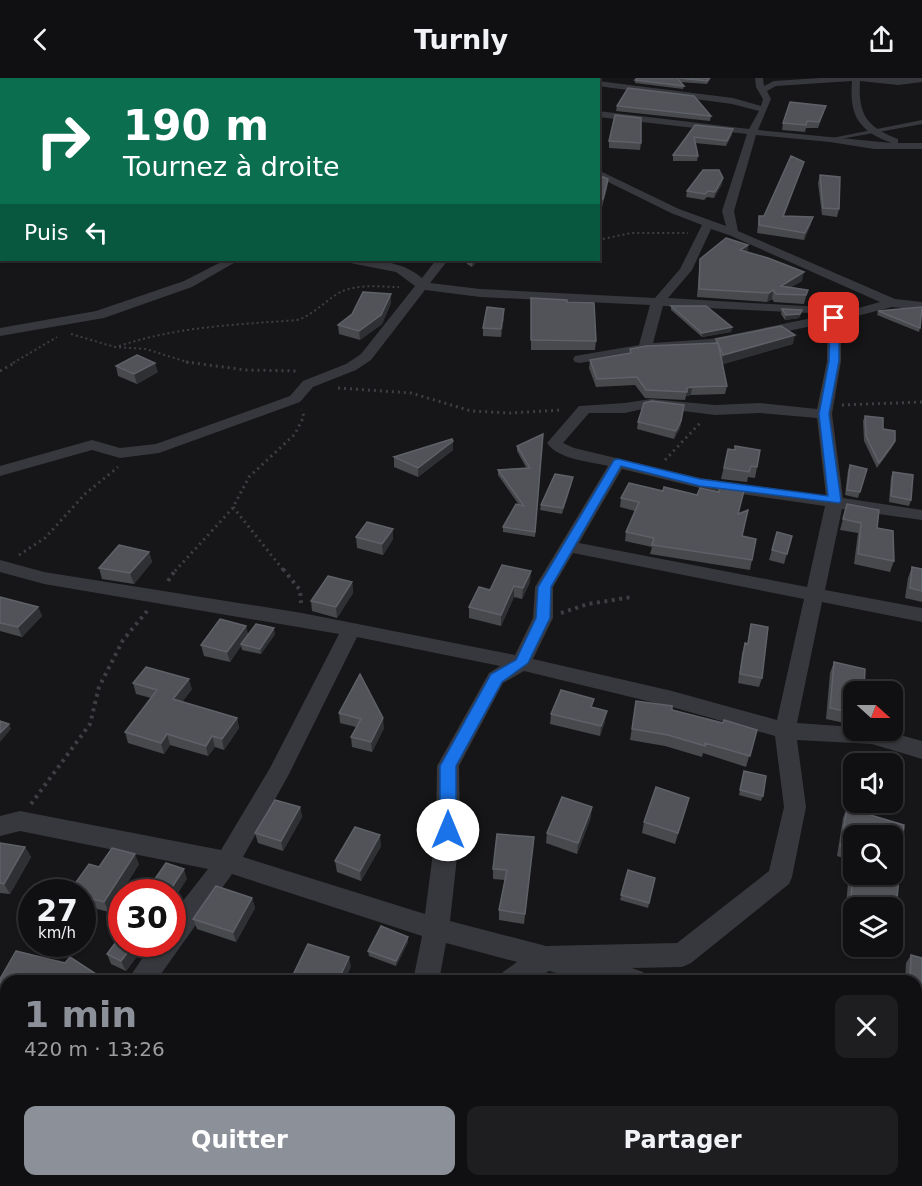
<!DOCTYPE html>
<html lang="fr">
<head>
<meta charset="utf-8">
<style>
	body { margin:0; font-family:"DejaVu Sans",sans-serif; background:#1e1e20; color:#f1f3f6; height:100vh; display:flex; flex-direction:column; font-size:22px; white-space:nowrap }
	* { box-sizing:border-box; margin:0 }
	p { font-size:20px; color:#9c9d9f }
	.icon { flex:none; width:33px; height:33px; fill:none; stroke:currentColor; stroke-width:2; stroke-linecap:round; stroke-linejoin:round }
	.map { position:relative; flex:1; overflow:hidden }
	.sheet { position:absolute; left:0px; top:897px; width:922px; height:212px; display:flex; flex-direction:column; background:#101012; border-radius:18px 18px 0 0; box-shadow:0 2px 4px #0004,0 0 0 2px #303032 }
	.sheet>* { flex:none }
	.hud { position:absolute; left:0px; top:0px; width:600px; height:183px; box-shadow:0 2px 4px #0004,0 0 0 2px #303032; background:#0b6e4f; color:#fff; overflow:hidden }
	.needle { width:39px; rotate:111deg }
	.controls { position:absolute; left:843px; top:603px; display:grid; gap:12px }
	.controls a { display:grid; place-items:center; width:60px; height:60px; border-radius:12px; background:#101012; box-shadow:0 2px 4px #0004,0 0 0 2px #303032; font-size:30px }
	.speed { position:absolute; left:18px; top:801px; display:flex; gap:12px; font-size:30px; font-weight:700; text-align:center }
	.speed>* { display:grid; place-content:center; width:78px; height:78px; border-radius:50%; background:#101012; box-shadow:0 2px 4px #0004,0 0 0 2px #303032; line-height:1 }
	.speed small { font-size:15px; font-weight:400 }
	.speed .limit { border:9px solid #d22; background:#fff; color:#111 }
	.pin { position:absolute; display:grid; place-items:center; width:51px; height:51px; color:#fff; margin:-26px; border-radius:12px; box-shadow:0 3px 9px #0006 }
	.me { position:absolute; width:66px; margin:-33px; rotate:0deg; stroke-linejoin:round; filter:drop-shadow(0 0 4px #0008) }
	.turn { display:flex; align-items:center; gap:21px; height:126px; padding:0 24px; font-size:27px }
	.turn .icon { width:78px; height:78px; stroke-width:2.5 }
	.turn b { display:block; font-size:42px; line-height:51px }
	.then { display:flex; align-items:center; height:57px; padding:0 24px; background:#0003; gap:12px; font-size:22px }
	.round { display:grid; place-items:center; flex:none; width:63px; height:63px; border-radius:12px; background:#1e1e20 }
	.overview { display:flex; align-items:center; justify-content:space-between; height:102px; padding:0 24px }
	h1 { font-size:36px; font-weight:600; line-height:45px; color:#8c9099 }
	.cta { display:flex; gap:12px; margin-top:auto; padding:12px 24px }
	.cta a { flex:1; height:69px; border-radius:12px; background:#8c9099; color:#fff; font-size:24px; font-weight:600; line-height:69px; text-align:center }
	.cta a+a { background:#1e1e20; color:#f1f3f6 }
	header { display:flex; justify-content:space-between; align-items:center; height:78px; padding:0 24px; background:#101012; font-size:27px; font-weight:600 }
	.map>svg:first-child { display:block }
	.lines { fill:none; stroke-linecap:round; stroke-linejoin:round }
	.path-far4 { stroke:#3d3f44; stroke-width:1.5; stroke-dasharray:1.5 2; stroke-linecap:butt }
	.path-far3 { stroke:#3d3f44; stroke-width:2; stroke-dasharray:2 3; stroke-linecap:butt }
	.path-far2 { stroke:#3d3f44; stroke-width:3; stroke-dasharray:2 4; stroke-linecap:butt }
	.path-far1 { stroke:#3d3f44; stroke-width:4; stroke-dasharray:3 4.5; stroke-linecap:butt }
	.path { stroke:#3d3f44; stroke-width:5; stroke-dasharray:4.5 6; stroke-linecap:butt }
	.service { fill:#37383d; fill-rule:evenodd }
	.minor { fill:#37383d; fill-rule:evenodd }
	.wall { fill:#47494d; fill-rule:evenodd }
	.shaded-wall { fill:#2f3033 }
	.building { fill:#525359; stroke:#5f6168; stroke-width:1.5 }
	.route { fill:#1a73e8; stroke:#114b97; stroke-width:1.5 }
</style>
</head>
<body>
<header><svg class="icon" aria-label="back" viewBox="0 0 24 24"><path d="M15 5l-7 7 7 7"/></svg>Turnly<svg class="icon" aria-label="share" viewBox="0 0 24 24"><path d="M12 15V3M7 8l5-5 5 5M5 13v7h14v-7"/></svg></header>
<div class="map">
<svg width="922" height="1108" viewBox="0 0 922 1108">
	<rect width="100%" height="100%" fill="#161618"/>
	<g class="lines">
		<path class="path-far4" d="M114 2 116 0
			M354 2 368 0"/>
		<path class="path-far3" d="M598 162 631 155H688
			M71 256 115 269 146 271 190 285
			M119 268C180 248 234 247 297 242 313 237 323 225 337 216 355 205 379 209 399 209
			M13 285 57 259"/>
		<path class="path-far2" d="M186 284 246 292 299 293
			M0 293 16 284
			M338 310 411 315 471 333 510 335 562 332
			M842 327 922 324
			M665 382 701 344
			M233 429 284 493
			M19 477 45 460 85 416 118 389
			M175 493 232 431 249 399 295 356 304 338 301 332"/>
		<path class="path-far1" d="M283 491 300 512 301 525
			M168 503 176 491
			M561 535 588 526 632 519
			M31 726 90 646 99 609 123 562 148 532"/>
		<path class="path" d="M515 1102 520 1108
			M645 1108 647 1102"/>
		<path class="service" d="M922 42V46L830 63 827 61Z"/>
		<path class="minor" d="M172 0H184L170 2Z
			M578 0H586V2H578Z
			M755 0H763L764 8 774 3 820 0H922V4L898 7 860 3C858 37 867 49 898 61V65H922V71H874L830 64 756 57 734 133 738 153 895 221 922 224V232L892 229 841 242V283L832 336 843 420 922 432V442L842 431 825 512 922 530V544L822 524 797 645 854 649V652H882L922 663V681L872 666 797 662 806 729 792 799 789 806 691 885 682 889 632 890 643 894 647 903H587L549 893 534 903H499L503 894 517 884 446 865 439 903H413L422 858 232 796 156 903H127L152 866H172V837L208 791 20 753 0 758V738L20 733 221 772 270 690 339 556 44 506 0 494V482L44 494 302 535 515 577 533 540 535 509 608 388C588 383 559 382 547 365L579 328 625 325 651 321 715 327 760 325 817 331 827 283V245L710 269 645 274 580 285 575 284 573 281 575 278 639 267 650 227 480 219 425 212 371 282 356 292 313 309 300 324 159 375 120 380 92 372 0 398V388L92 362 120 370 156 366 290 318 303 303 346 286 361 276 415 208 396 194 350 185 348 182C374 182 401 182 422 200L436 182H448L430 205 480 211 655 220 680 191 702 147 671 135 598 99V92L679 131 726 148 722 133 747 56 598 39V33L749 51 759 33 732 26 598 8V3L733 20 761 28 763 21 756 9ZM852 3C849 38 859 53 892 65L758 52 771 21 767 13 776 8ZM711 151 729 157 880 224 855 231 668 220 692 192ZM663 228 832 236 710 261 653 265ZM651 329 715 337 760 335 817 340 826 418 700 400 574 370 563 365 589 335H625ZM622 391 700 410 825 428 807 509 579 465ZM573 475 804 521 777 642 672 613 533 581 553 540V509ZM357 559 500 588 489 595 437 688 436 752 425 836 243 779 289 696ZM524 593 672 629 775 658 784 729 769 793 677 865 546 868 450 843 460 752 459 688 503 605Z
			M0 39H2V45H0Z
			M0 111H2V117H0Z
			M225 182H239L192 209 104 240 0 258V250L96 233 184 203Z
			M916 966 922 967V995L916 994Z
			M6 1010V1040L0 1042V1012Z
			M321 1102H352L350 1108H319Z"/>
	</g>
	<path class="wall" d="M637 0H711L707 6 680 4 684 8 683 11 635 5V2Z
		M617 28 711 38 710 43 616 33Z
		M824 34 818 50H806L805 54 782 52 783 45Z
		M695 47 732 57 726 68 695 65 698 78 697 83H673V77Z
		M609 63 641 65 640 72 609 70Z
		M804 84 802 90 784 138 811 146 804 162 757 155 759 138H764Z
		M598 97 608 101 607 110 602 129H599L598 133Z
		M820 97 839 131 837 139 822 137 818 105Z
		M722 106 714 120 707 119 704 122 686 119 687 113Z
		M748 167 747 174 802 203 791 209 808 212 804 226 774 224 772 221 767 224 697 219 700 181Z
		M467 182H478L472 189 467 186Z
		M391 216V225L382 246 360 262 339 256 338 247Z
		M531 220 567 224 596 263 595 272H531Z
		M671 228 732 249 731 254 702 259 671 232Z
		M782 231 802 232 799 240 785 242 781 236Z
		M878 233 920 250 919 254 877 237Z
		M504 239 501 259 483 258V250Z
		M716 261 793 266 722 286 727 308 725 316 691 317 686 318 685 322 645 320 635 307 596 309 589 290 590 282 630 275V271L715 265Z
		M116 288 158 294 137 306 118 298Z
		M684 327 680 350 674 361 637 351 638 344Z
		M865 338 883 351 895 363 893 368 877 390 864 363 863 343Z
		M543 356 535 459 503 454V449L519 427 498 397V392L527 391 517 373V368Z
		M453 363V372L418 399 394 389V379Z
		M728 371 757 389 755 400 748 399 747 404 721 401Z
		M850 387 867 391 858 420 845 417 848 392Z
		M893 394 911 422 909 428 889 424 891 399Z
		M572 405 562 436 540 432 541 427Z
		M621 420 738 436 742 458 752 482 750 492 650 476 652 469 625 463 626 454 635 433 620 429Z
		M847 426 877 450 894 483 890 494 854 486 858 455 840 452Z
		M393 451V461L383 477 357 470 356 459Z
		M777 454 792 458 784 486 769 482Z
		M149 474 152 484 134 506 102 501 99 490Z
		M912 489 922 491V524L905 520 908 500Z
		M352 504 353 515 337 540 312 533 311 523Z
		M530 504 522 521 514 519 501 548 469 540V529L490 512Z
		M0 519 38 529 42 538 22 559 0 553Z
		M751 546 762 600 759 609 738 605 742 575 745 565 747 566Z
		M246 548 248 557 275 556 261 576 242 572 241 568 230 584 204 578 201 567Z
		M834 584 854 614V647L826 641 830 595Z
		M360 596 384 650 372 674 352 669 351 659 356 649 340 645 339 635Z
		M133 605 192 611 182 624 237 640 239 650 224 672 215 669 208 678 170 667 164 676 128 665 125 654 151 620 136 616Z
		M636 623 723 645 757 652 746 689 703 675 702 679 665 668 630 662Z
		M593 629 605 643 600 658 550 646 551 636Z
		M744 693 763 718 761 723 739 717Z
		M689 720 675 766 642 755 644 744Z
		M300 729 302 739 283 773 258 765 255 755Z
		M847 730 904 747 896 831 892 838V830H854V842L845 839 850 782 837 778 843 740ZM854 758H892V796H854Z
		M591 739 577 776 546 765 547 755Z
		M534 759 524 846 499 842V832L505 802 493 801V791Z
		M0 765 25 769 31 779 10 816 0 815Z
		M381 768 361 803 337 794 335 783Z
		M139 786 109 834 82 827V814L99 789Z
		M628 792 655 800 648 830 620 822Z
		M252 820 255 830 236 864 197 851 193 841Z
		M408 859V864L396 888 369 878 368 873Z
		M122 866H146L126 893 111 886 107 876Z
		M16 873 96 896 100 903H6V916H3L0 911V901Z
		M911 877 922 880V965L916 963V903H905L906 885Z"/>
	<path class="shaded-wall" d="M733 51 732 57 726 68 727 63Z
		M804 84 802 90 781 146 783 138Z
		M723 100 722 106 714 120 715 114Z
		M608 101 607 110 602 129 603 121Z
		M813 139 811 146 804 162 805 155Z
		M748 167 747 175 740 172Z
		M472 182H478L472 189Z
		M804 194 802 203 779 216 781 208Z
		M773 212 772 221 767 224 769 215Z
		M391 216V225L382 246 360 262 359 253Z
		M504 231V239L501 259V251Z
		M800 236 799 240 785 242 786 237Z
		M732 249 731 254 702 259V255Z
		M795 257 793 266 721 287 723 277Z
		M155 285 158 294 137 306 134 296Z
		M692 309 691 317 686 318 687 310Z
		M681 343 680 350 674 361 676 353Z
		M453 363V372L418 399V390Z
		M895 363 893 368 877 390 879 385Z
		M573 399 572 405 562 436 563 430Z
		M393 451V461L383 477 382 466Z
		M149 474 152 484 134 506 130 495Z
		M531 493 530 504 522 521 523 510Z
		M352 504 353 515 337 540 336 529Z
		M514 508V519L501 548V537Z
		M38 529 42 538 22 559 18 549Z
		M246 548 248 558 241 566V568L230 584 227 574Z
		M274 550 275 556 261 576 260 571Z
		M189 601 192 611 176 632 173 621Z
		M607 633 605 643 600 658 601 648Z
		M237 640 239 650 224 672 222 661Z
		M383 640 384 650 372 674 371 664Z
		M9 646 11 651 0 664V655Z
		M167 656 170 667 164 676 161 665Z
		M212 658 215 669 208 678 206 668Z
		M300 729 302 739 283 773 281 763Z
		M592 729 591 739 577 776 578 765Z
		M380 757 381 768 361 803 360 793Z
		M25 769 31 779 10 816 4 806Z
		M135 776 139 786 109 834 104 824Z
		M184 791 187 801 172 825V814H169Z
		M252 820 255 830 236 864 233 854Z
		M408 859V864L396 888V883Z
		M134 866H146L126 893 121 883Z
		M349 879 351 889 344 903H338Z
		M96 896 100 903H90Z
		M36 897 40 903H33Z"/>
	<path class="building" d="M637 0H677L684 8 635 2Z
		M679 0H709L707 3Z
		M628 10 694 18 711 38 617 28Z
		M790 24 826 28 819 44 807 43 806 47 783 45Z
		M615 37 641 40V65L609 63Z
		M695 47 733 51 727 63 694 59 698 78 673 77Z
		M791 78 804 84 783 138 813 139 805 155 759 147V138H764Z
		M703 92H719L723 100 715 114 708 113 705 116 687 113Z
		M598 97 608 101 603 121H600L599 125Z
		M820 97 840 99 839 131 823 130Z
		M726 160 748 167 740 172 768 180 804 194 781 208 808 212 806 217 776 216 773 212 769 215 699 211 700 181Z
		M363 214 391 216 381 237 359 253 338 247 352 236Z
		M531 220 567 222V224L594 225 596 263 531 262Z
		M671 228H706L732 249 702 255Z
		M487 229 504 231 501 251 483 250Z
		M922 229 920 250 878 233Z
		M782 231 802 232 800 236 786 237Z
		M781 248 795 257 723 277 716 261Z
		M718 265 727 308 692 309 687 310V314L646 312 637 299 597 301 590 282 631 275 630 271 646 268Z
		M137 277 155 285 134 296 116 288Z
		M652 323 684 327 681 343 676 353 638 344 644 325Z
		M865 338 883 340V351L895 353V363L879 385 866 358Z
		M543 356 535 454 503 449 516 426 524 428 498 392 530 390 517 368Z
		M452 361 453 363 418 390 394 379Z
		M735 368 760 372 757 389 751 388 749 394 724 390 728 371 735 372Z
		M850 387 867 391 860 414 847 412Z
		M893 394 913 397 911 422 891 418Z
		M555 396 573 399 563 430 541 427Z
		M629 405 663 413 664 409 697 417 700 410 719 414 720 406 745 409 738 436 748 432 742 458 756 461 752 482 652 467 654 460 626 454 639 424 621 420Z
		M847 426 879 432 877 450 893 453 894 483 858 476 861 445 843 441Z
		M367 444 393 451 382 466 356 459Z
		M777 454 792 458 787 476 772 472Z
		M119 467 149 474 130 495 99 490Z
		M502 487 531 493 523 510 514 508 501 537 469 529 479 509 490 512Z
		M912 489 922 491V513L910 510Z
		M328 498 352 504 336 529 311 523Z
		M0 519 38 529 18 549 0 545Z
		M220 541 246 548 227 574 201 567Z
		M256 546 274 550 260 571 241 566Z
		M751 546 768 549 762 600 740 596 745 565 748 566Z
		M834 584 865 591 864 614H854V635L830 630Z
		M146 589 189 601 173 621 237 640 222 661 212 658 206 668 167 656 161 665 125 654 157 612 133 605Z
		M360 596 383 640 371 664 351 659 361 641 339 635Z
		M561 612 594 621 591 629 607 633 601 648 551 636Z
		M636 623 672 628V632L723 645 724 642 757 652 750 678 705 665V668L668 657 632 651Z
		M0 643 9 646 0 655Z
		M744 693 766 698 763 718 740 712Z
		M656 709 689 720 678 755 644 744Z
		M562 719 592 729 578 765 547 755Z
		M275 722 300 729 281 763 255 755Z
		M847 730 904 747 896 831 877 826V830H854L850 829 854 787V796H892V758H854V772L841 768Z
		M355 749 380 757 360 793 335 783Z
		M497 756 534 759 525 836 499 832 507 792 493 791Z
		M0 765 25 769 4 806 0 805Z
		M112 770 135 776 104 824 82 818V814H69L89 786 99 789Z
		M166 785 184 791 169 814H146Z
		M628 792 655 800 649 825 621 817Z
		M216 808 252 820 233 854 193 841Z
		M381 848 408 859 396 883 368 873Z
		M122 856V866H134L121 883 107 876Z
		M308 866 349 879 338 903H298L291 901Z
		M16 873 65 885 70 879 96 896 90 903H46L36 897 33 903H6V908L0 907V901Z
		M911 877 922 880V955L916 954V903H910Z"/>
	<path class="route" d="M834 237 839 240V283L829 336 841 423 839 425 700 408 621 388 551 509 550 540 528 585 502 604 456 688V752L454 756 448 759 442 756 440 752V688L491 596 516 582 536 540 538 509 614 382 618 381 700 401 828 418 819 336 829 283 830 240Z"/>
</svg>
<div class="controls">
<a><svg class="needle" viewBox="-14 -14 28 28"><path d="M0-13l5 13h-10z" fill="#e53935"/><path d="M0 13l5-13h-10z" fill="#9c9d9f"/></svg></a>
<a><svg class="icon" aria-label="sound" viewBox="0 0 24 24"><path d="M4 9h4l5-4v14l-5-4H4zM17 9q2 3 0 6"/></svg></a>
<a><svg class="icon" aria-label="search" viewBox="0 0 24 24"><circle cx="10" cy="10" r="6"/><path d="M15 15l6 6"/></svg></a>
<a><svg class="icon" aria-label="layers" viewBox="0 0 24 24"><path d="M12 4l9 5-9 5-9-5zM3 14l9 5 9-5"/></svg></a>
</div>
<div class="speed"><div>27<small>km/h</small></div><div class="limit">30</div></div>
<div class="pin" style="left:834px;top:240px;background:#d93025"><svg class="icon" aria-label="arrive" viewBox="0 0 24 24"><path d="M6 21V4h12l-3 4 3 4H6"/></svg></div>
<svg class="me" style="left:448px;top:752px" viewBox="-20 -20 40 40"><circle r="19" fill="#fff"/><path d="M0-13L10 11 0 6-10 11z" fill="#1a73e8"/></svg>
<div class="hud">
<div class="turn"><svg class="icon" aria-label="right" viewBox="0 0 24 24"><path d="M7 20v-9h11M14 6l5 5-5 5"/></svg><div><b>190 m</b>Tournez à droite</div></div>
<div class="then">Puis<svg class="icon" aria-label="left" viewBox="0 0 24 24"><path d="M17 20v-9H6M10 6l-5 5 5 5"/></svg></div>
</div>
<section class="sheet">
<div class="overview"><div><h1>1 min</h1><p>420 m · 13:26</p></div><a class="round"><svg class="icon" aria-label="close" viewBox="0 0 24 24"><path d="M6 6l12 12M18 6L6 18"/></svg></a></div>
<div class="cta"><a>Quitter</a><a>Partager</a></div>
</section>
</div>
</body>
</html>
